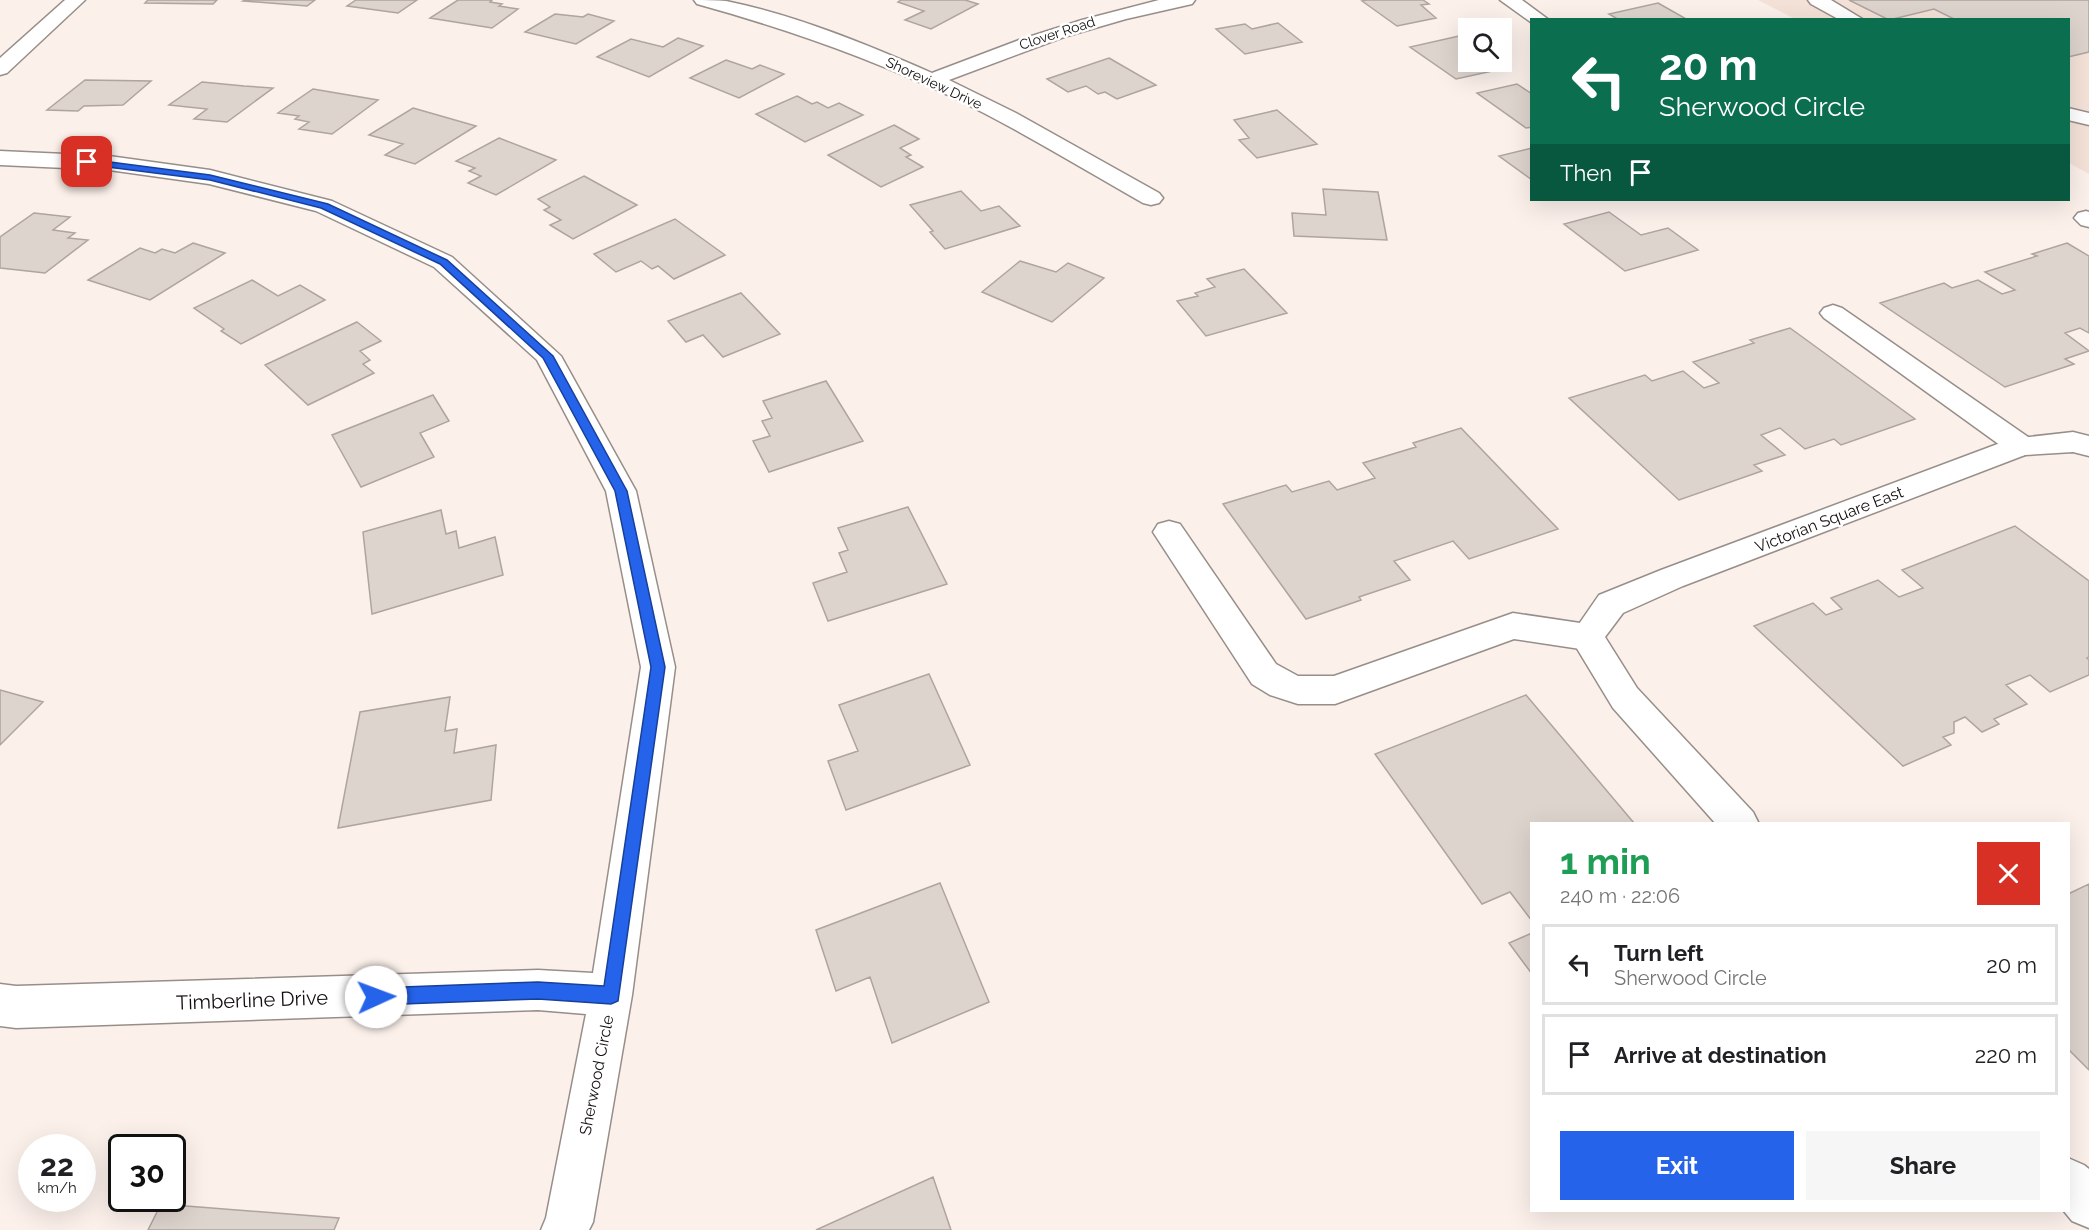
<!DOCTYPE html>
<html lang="en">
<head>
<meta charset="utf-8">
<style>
	body { margin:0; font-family:Raleway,sans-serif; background:#f6f6f6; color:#202124; height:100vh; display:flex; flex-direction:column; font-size:22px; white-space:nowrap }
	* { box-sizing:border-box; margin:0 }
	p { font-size:20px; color:#757577 }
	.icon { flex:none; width:33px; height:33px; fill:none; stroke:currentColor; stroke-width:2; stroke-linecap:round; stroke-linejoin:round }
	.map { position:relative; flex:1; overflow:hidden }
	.panel { position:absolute; left:1530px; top:822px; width:540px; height:390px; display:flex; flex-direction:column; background:#fff; border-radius:0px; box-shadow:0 6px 24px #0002 }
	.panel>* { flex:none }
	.top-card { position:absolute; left:1530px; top:18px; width:540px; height:183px; border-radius:0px; box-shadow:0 6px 24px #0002; background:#0b6e4f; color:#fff; overflow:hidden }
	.controls { position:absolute; left:1458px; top:18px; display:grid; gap:12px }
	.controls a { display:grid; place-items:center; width:54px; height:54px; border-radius:0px; background:#fff; box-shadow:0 6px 24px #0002; font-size:30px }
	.speed { position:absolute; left:18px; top:1134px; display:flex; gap:12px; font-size:30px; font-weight:700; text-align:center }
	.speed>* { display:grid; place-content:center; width:78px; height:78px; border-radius:50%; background:#fff; box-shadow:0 6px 24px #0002; line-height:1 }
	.speed small { font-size:15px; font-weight:400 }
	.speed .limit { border:3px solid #111; border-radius:9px; background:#fff; color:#111 }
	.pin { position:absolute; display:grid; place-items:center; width:51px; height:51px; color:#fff; margin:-26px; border-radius:12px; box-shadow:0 3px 9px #0006 }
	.me { position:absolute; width:66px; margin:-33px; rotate:88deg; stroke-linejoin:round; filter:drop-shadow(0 0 4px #0008) }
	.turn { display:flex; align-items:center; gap:21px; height:126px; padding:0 30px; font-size:27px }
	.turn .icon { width:78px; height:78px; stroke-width:2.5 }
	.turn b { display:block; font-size:42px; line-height:51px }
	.then { display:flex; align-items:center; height:57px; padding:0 30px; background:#0003; gap:12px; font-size:22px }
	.round { display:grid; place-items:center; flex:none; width:63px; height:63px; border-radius:0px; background:#f6f6f6 }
	.head { display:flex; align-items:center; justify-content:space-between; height:102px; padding:0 30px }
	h1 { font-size:36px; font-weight:700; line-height:45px; color:#1e9e55 }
	.action { display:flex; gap:12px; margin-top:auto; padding:12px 30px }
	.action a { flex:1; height:69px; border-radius:0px; background:#2563eb; color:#fff; font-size:24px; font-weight:700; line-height:69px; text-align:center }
	.action a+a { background:#f6f6f6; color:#202124 }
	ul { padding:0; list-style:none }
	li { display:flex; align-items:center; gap:18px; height:81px; margin:0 12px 9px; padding:0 18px; border:3px solid #e0e0e0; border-radius:0px }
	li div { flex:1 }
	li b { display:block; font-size:22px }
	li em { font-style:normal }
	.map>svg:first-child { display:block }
	.built { fill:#f4e2d8 }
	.building { fill:#ded4ce; stroke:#afa49f; stroke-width:1.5 }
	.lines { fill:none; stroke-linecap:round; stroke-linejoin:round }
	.lane-casing { stroke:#988e89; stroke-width:3 }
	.street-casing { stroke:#988e89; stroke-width:3 }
	.lane { fill:#fff; fill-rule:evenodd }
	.street { fill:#fff; fill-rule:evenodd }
	.route { fill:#2563eb; stroke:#184099; stroke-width:1.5 }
	.labels { text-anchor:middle; stroke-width:5; stroke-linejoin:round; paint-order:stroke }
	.far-street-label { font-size:14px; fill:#120f0d; stroke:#fff }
	.street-label { font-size:16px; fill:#120f0d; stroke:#fff }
	.near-street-label { font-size:20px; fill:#120f0d; stroke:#fff }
</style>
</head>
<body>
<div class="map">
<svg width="2089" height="1230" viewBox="0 0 2089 1230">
	<rect width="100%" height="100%" fill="#fbf0ea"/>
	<path class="built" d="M1758 0H2089V174L2069 163 2068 20 1795 19Z"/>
	<path class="building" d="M148 0H217L213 4 145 3Z
		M245 0H315L307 6 243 1Z
		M356 0H417L398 13 347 6Z
		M458 0H492L490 2 502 4 499 6 518 9 492 28 430 18Z
		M901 0H965L978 4 931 29 905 20 924 11 898 2Z
		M1367 0H1423L1429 4 1421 5 1436 18 1397 26 1362 1Z
		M1849 0H2089V52L2068 57V20H1956L1934 9 1889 20Z
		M1658 3 1688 20H1619L1609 14Z
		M555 14 583 17 588 14 614 21 576 44 525 32Z
		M1278 23 1302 42 1245 54 1216 29 1245 24 1252 29Z
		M1468 34V62H1491L1502 69 1456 79 1410 47Z
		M678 38 703 46 649 77 597 57 631 39 663 47Z
		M1109 58 1156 85 1117 99 1105 92 1098 94 1086 86 1068 92 1047 79Z
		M726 60 752 69 760 65 784 74 739 98 690 78Z
		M85 80 151 81 123 105 84 106 78 111 47 110Z
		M202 82 244 86 273 88 227 122 194 119 207 109 169 105Z
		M1517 84 1532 94V127L1526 128 1477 93Z
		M313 89 378 100 332 134 299 129 309 122 295 119 299 116 278 113Z
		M797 96 812 104 817 102 828 108 839 103 863 115 805 142 756 114Z
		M413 108 476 126 415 164 385 155 403 144 369 135Z
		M1277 110 1317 144 1257 158 1239 140 1249 138 1234 120Z
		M894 125 919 139 900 148 911 155 906 157 923 167 881 187 828 155Z
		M499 138 556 160 496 195 468 183 481 176 469 171 475 168 456 161Z
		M1532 148V180L1499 156Z
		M584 176 637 205 573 239 550 225 561 220 544 210 550 207 538 199Z
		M1323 189 1378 192 1387 240 1294 236 1292 213 1326 215Z
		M961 191 981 211 999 206 1020 226 945 249 930 232 933 231 910 205Z
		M1609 212 1641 235 1668 228 1698 250 1625 271 1564 224Z
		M34 213 70 217 53 230 75 233 68 238 88 240 45 273 0 268V237Z
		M675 219 725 255 674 279 658 266 652 269 641 261 616 272 594 254Z
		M193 243 225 253 150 300 88 280 140 248 155 253 162 249 175 253Z
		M2067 243 2089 256V333L2080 328 2065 333 2089 351 2065 359 2074 364 2005 387 1880 303 1944 283 1952 288 1978 280 2002 294 2015 290 1985 272 2037 256 2032 254Z
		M1020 261 1056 272 1068 263 1104 278 1052 322 982 292Z
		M1244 269 1287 313 1206 336 1177 301 1198 296 1195 293 1215 287 1207 279Z
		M252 280 278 296 300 285 325 300 241 344 221 331 224 329 194 308Z
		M741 293 780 334 723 357 703 335 686 342 668 321Z
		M357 322 381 341 360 351 370 360 363 364 374 373 308 405 265 365Z
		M1790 328 1915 419 1841 445 1834 439 1805 449 1780 428 1761 435 1785 455 1754 465 1762 471 1679 500 1569 398 1645 375 1652 381 1683 371 1704 388 1719 383 1693 362 1754 343 1750 340Z
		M826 381 863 441 769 472 753 441 770 436 762 421 772 418 763 401Z
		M433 395 449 421 420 433 434 457 361 487 332 435Z
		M1461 428 1558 529 1469 559 1453 541 1394 561 1410 580 1359 597 1361 600 1306 619 1223 504 1286 485 1292 492 1329 481 1337 490 1375 478 1363 463 1416 447 1413 443Z
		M908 507 947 584 828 621 813 583 847 572 839 553 848 550 838 528Z
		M441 510 446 534 456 531 459 548 495 537 503 575 372 614 363 532Z
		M2015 526 2089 581V657L2087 658 2089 660V675L2050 692 2030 675 2006 685 2027 704 1994 719 1999 724 1982 732 1965 717 1954 722V733L1943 737 1951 745 1903 766 1754 626 1813 603 1826 615 1842 609 1831 598 1878 580 1899 597 1923 588 1902 570Z
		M929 674 970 765 846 810 828 761 858 751 839 705Z
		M0 690 43 702 0 745Z
		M1526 695 1634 823 1532 824V921L1510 892 1482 904 1375 754Z
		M450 697 445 731 457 729 454 753 496 745 491 800 338 828 360 712Z
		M940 883 989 1002 892 1043 870 977 836 991 816 930Z
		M2089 884V1070L2068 1049V894Z
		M1532 933V974L1509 943Z
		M933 1177 951 1230H816Z
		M161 1204 339 1218 334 1230H148Z"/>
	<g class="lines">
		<g class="lane-casing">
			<path id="lane" d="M1808 0H1831L1864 20H1840L1811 4Z
				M2068 108 2089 113V125L2068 120Z
				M2086 211 2089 212V227L2081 225 2074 218 2078 213Z
				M1833 305 1842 308 2031 439 2035 446 2031 453 2021 456 2011 453 1824 318 1820 313 1824 308Z
				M1169 521 1180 524 1276 664 1298 676H1334L1513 613 1587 624 1599 628 1604 637 1599 646 1587 650 1514 639 1335 704H1298L1270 695 1252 684 1153 532 1158 524Z"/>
		</g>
		<g class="street-casing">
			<path id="street" d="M65 0H85L7 73 0 75V58Z
				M694 0C704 0 716 0 726 1 796 15 868 45 932 73L1019 40 1082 20 1159 0H1195L1192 4 1126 19 1064 37 949 80 1016 113 1159 193 1163 198 1159 203 1151 205 1143 203C1080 167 1018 129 952 97 870 58 784 28 697 4Z
				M1500 0H1522L1549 20H1532V23Z
				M0 151 109 156 210 170 332 201 452 257 561 356 636 491 675 667 632 995 593 1222 589 1230H541L546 1218 586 1014 538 1010 16 1028 0 1026V984L16 986 538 970 593 973 641 667 606 491 537 360 434 267 316 211 209 184 109 170 0 165Z
				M2073 432 2089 436V456L2073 452 2025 455 1683 586 1623 613 1605 637 1637 688 1753 812 1759 824H1716L1613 708 1570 637 1599 595 1661 570 2011 439Z
				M2068 1158 2084 1165 2089 1169V1228L2072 1221 2063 1210H2068Z"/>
		</g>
		<use href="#lane" class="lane"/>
		<use href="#street" class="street"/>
	</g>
	<path class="route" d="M87 159 210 175 328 204 447 260 553 356 627 491 665 667 618 1001 611 1004 538 999 376 1005 370 1003 368 997 370 991 376 988 538 982 604 986 651 667 615 491 543 358 440 264 321 208 210 180 84 164 82 162Z"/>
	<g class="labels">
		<g class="far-street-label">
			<text transform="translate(1057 33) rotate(-18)" y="5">Clover Road</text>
			<text transform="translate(934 83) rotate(25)" y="5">Shoreview Drive</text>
		</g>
		<g class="street-label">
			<text transform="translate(1829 519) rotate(-21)" y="6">Victorian Square East</text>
			<text transform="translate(596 1075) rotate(-79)" y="6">Sherwood Circle</text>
		</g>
		<g class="near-street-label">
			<text transform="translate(252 1000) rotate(-2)" y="7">Timberline Drive</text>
		</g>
	</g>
</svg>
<div class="controls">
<a><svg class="icon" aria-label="search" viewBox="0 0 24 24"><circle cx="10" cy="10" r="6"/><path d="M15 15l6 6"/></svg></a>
</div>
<div class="speed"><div>22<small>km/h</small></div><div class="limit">30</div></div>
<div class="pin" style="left:87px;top:162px;background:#d93025"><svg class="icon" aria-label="arrive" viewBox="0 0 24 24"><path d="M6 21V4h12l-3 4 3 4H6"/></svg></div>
<svg class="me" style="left:376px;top:997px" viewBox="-20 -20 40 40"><circle r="19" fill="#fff"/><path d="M0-13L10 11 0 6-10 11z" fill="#2563eb"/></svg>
<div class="top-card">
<div class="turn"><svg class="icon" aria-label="left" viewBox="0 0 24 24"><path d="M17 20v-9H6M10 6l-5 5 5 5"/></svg><div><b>20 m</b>Sherwood Circle</div></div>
<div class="then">Then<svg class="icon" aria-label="arrive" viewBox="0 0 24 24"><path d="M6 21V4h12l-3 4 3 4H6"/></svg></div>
</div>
<section class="panel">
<div class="head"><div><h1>1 min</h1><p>240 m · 22:06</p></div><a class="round" style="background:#d93025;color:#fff"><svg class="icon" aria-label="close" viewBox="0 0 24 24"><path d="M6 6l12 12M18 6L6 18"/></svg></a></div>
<ul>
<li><svg class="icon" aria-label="left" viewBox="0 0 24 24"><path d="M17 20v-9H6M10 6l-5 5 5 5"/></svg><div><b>Turn left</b><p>Sherwood Circle</p></div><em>20 m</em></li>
<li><svg class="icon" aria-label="arrive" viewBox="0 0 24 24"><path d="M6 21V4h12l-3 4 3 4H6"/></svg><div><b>Arrive at destination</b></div><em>220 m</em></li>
</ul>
<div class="action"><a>Exit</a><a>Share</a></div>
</section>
</div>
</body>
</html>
